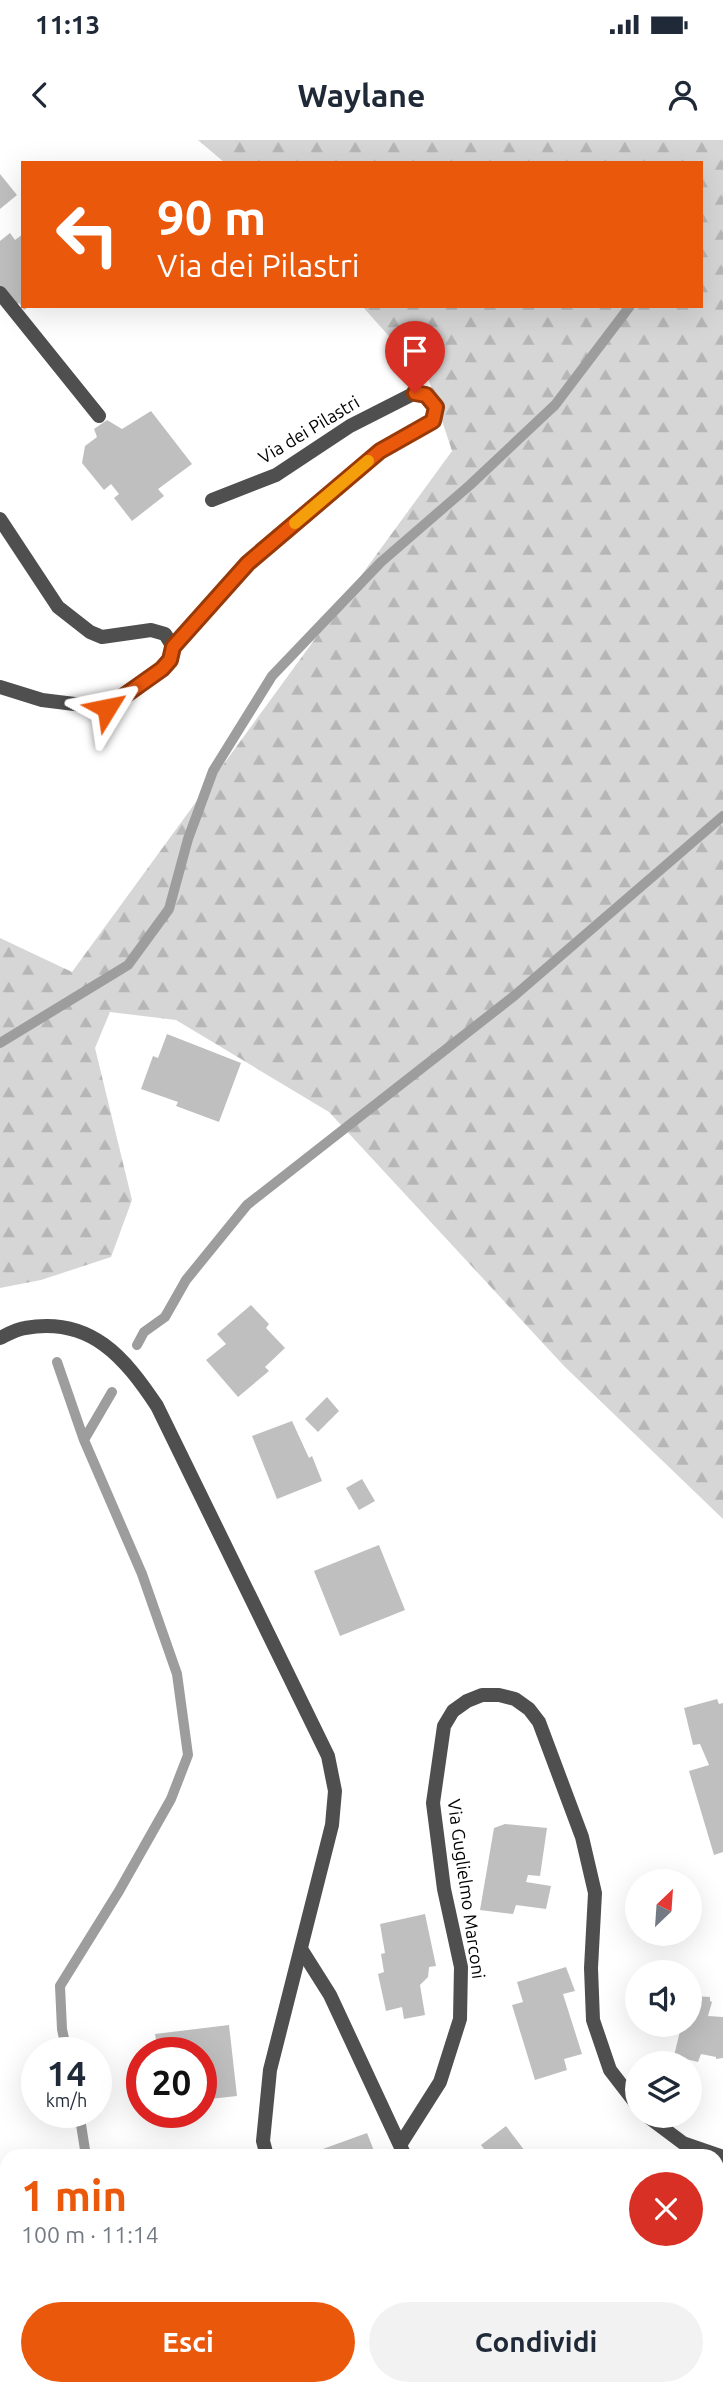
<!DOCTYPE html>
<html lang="it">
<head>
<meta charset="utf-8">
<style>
	body { margin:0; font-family:Ubuntu,sans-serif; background:#f2f2f3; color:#1f2937; height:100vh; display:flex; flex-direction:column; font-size:26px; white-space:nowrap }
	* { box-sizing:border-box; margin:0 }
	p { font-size:23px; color:#747a83 }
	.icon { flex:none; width:38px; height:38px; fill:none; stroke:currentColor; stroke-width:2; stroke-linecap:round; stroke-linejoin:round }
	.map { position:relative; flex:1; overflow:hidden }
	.sheet { position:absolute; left:0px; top:2009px; width:724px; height:247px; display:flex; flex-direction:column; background:#fff; border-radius:21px 21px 0 0; box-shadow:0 7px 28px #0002 }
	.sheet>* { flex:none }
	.guide { position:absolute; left:21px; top:21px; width:682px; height:147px; border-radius:0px; box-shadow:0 7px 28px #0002; background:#ea580c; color:#fff; overflow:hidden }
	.needle { width:46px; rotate:25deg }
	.fabs { position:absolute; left:625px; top:1729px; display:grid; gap:14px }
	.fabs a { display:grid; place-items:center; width:77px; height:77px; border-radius:50%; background:#fff; box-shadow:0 7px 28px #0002; font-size:35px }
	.speed { position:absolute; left:21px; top:1897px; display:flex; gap:14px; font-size:35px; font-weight:700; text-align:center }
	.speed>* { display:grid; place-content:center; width:91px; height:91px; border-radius:50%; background:#fff; box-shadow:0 7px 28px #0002; line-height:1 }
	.speed small { font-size:18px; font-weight:400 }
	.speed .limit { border:10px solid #d22; background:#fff; color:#111 }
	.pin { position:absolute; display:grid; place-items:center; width:60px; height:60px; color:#fff; margin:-72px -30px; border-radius:50% 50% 50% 0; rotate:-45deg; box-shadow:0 0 7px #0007 }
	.pin .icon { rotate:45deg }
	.me { position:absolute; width:77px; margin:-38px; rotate:55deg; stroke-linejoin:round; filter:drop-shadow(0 0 5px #0008) }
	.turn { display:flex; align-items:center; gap:24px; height:147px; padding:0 21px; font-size:32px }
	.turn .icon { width:91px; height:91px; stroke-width:2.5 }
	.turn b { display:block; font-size:49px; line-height:60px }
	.round { display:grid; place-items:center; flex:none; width:74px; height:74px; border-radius:37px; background:#f2f2f3 }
	.head { display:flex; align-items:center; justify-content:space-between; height:119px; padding:0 21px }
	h1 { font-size:42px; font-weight:700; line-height:52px; color:#ea580c }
	.button { display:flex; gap:14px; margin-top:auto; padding:14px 21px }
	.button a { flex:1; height:80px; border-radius:42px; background:#ea580c; color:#fff; font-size:28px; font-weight:700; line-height:80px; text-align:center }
	.button a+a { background:#f2f2f3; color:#1f2937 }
	.status { display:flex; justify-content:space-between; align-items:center; height:49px; padding:0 35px; background:#fff; direction:ltr }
	.status svg { height:19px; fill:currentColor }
	header { display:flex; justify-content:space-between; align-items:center; height:91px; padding:0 21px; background:#fff; font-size:32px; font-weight:700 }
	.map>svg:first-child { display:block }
	.forest { fill:url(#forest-firs) }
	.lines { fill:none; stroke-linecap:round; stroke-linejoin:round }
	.stream { stroke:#9d9d9d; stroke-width:10 }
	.building { fill:#bfbfbf }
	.service { stroke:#4f4f4f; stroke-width:14 }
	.minor { stroke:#4f4f4f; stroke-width:14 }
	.tertiary { stroke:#4f4f4f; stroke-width:14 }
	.route-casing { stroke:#983908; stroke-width:18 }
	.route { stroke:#ea580c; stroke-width:12 }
	.slow { stroke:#f59e0b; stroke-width:12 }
	.labels { text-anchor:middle; stroke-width:5; stroke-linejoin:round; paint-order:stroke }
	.street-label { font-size:18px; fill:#000; stroke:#fff }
</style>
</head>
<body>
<div class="status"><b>11:13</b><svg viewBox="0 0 49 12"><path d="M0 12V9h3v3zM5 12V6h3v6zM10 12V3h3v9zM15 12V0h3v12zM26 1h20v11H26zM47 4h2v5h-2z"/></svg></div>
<header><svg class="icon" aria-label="back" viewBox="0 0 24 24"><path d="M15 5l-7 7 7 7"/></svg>Waylane<svg class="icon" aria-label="person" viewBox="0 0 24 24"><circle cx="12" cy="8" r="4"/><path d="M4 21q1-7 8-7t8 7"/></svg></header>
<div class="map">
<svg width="723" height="2255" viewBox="0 0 723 2255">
	<defs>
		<pattern id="forest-firs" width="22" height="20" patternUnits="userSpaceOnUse" patternTransform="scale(1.75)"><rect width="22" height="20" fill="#d6d6d6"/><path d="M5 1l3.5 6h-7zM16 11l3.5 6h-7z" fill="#b6b6b6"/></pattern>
	</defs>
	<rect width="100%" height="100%" fill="#fff"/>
	<path class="forest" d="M198 0H723V1379L564 1226 329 972 176 880 110 872 95 908 132 1060 111 1117 41 1140 0 1148V798L72 832 452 311 429 241 362 166H702V23H225Z"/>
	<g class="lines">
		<path class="stream" d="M0 903 128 825 169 769 188 699 213 631 272 536 381 422 470 345 555 265 630 166
			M137 1205 144 1192 165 1177 186 1140 247 1065 514 856 723 676
			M57 1222 84 1300 142 1434 177 1534 188 1615 171 1659 119 1751 60 1846 62 1889 67 1913
			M84 1300 112 1252
			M79 1972 86 2016
			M121 2249 122 2255"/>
	</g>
	<path class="building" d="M0 34 17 55 0 69Z
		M10 93 15 100 23 94V166H30L24 170 19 163 14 166 0 148V101Z
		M151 271 192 324 158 349 164 356 132 381 114 358 119 354 111 344 104 350 82 323 85 306 97 297 94 289 107 280 122 289Z
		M167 894 241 923 219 982 176 966 178 962 141 949 153 916 158 918Z
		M251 1165 269 1184 266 1188 285 1208 265 1227 269 1231 238 1257 206 1220 226 1204 217 1194Z
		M327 1257 339 1271 318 1292 305 1279Z
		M292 1281 309 1318 312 1316 322 1341 277 1359 252 1296Z
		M362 1339 375 1361 359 1370 346 1348Z
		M379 1405 405 1470 340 1496 314 1431Z
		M717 1559 719 1564 723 1563V1712L714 1715 689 1631 709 1625 700 1604 693 1605 684 1568Z
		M505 1684 547 1688 540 1736 528 1735 526 1742 551 1746 546 1769 516 1765 513 1774 480 1770 494 1688Z
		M425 1774 436 1826 429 1827 428 1837 420 1845 425 1875 404 1879 402 1867 386 1871 378 1834 384 1832 381 1814 385 1813 380 1784Z
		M566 1827 575 1851 563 1854 582 1914 564 1919 567 1930 535 1940 512 1865 523 1862 517 1842Z
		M693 1856 710 1857V1861L712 1862 708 1876 723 1877V1918L716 1919V1917L701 1914 698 1922 674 1916 680 1891 669 1892 657 1885H690V1878L694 1880 697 1871 690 1866Z
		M229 1885 237 1956 201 1960V1913H158L155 1894Z
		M506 1986 528 2015 534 2010 539 2016H489L481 2005Z
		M367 1993 376 2016 383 2013 385 2016H322L320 2010Z
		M723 2073V2094H718V2074Z
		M239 2249H301L293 2252 294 2255H241Z
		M437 2249H519L515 2255H433Z"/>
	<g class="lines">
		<path class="service" d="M0 153 99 276
			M0 379 58 467 90 492 102 497 151 490 165 494 173 507C167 535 130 551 107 568L42 560 0 547
			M173 507 248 423 380 311 433 281 436 266 426 255 415 253 350 286 276 335 212 360"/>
		<path class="minor" d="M301 1809 330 1855 405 2016
			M647 1976 683 2003 723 2017
			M400 2005 440 1942 460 1879 461 1827 444 1749 433 1663 444 1586 453 1571 467 1561 482 1555H499L515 1559 529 1569 539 1582 582 1697 595 1753 591 1828 593 1880 610 1930 637 1965
			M718 2123 723 2121"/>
		<path class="tertiary" d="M0 1198C8 1194 17 1189 25 1188 91 1176 125 1218 157 1266L328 1616 335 1651 332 1685 270 1930 263 2001 267 2016
			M344 2249 346 2255"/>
	</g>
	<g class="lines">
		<g class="route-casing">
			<path id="route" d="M107 568 162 529 170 520 173 507 248 423 380 311 433 281 436 267 426 255 415 253"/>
		</g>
		<use href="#route" class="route"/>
		<path class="slow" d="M295 383 368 321"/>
	</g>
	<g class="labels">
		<g class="street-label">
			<text transform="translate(309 290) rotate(-31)" y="6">Via dei Pilastri</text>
			<text transform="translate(466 1749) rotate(82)" y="6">Via Guglielmo Marconi</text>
		</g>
	</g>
</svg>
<div class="fabs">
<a><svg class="needle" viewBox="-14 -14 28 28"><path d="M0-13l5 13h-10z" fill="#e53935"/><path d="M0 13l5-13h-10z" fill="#747a83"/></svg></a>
<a><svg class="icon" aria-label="sound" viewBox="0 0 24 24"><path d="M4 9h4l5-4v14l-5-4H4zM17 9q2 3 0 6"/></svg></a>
<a><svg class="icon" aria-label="layers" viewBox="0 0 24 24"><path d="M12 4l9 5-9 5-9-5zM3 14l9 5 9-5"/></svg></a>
</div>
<div class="speed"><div>14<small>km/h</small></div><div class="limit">20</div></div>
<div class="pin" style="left:415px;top:253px;background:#d93025"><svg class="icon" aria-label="arrive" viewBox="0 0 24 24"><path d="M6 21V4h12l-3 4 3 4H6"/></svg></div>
<svg class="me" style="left:107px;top:568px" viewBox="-20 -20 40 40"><path d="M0-17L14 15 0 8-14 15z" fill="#ea580c" stroke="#fff" stroke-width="4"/></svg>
<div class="guide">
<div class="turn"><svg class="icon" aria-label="left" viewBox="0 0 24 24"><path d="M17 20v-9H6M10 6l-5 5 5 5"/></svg><div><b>90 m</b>Via dei Pilastri</div></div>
</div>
<section class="sheet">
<div class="head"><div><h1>1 min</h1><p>100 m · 11:14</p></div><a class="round" style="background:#d93025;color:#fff"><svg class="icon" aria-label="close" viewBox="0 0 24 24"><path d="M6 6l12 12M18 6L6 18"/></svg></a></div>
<div class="button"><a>Esci</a><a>Condividi</a></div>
</section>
</div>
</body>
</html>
